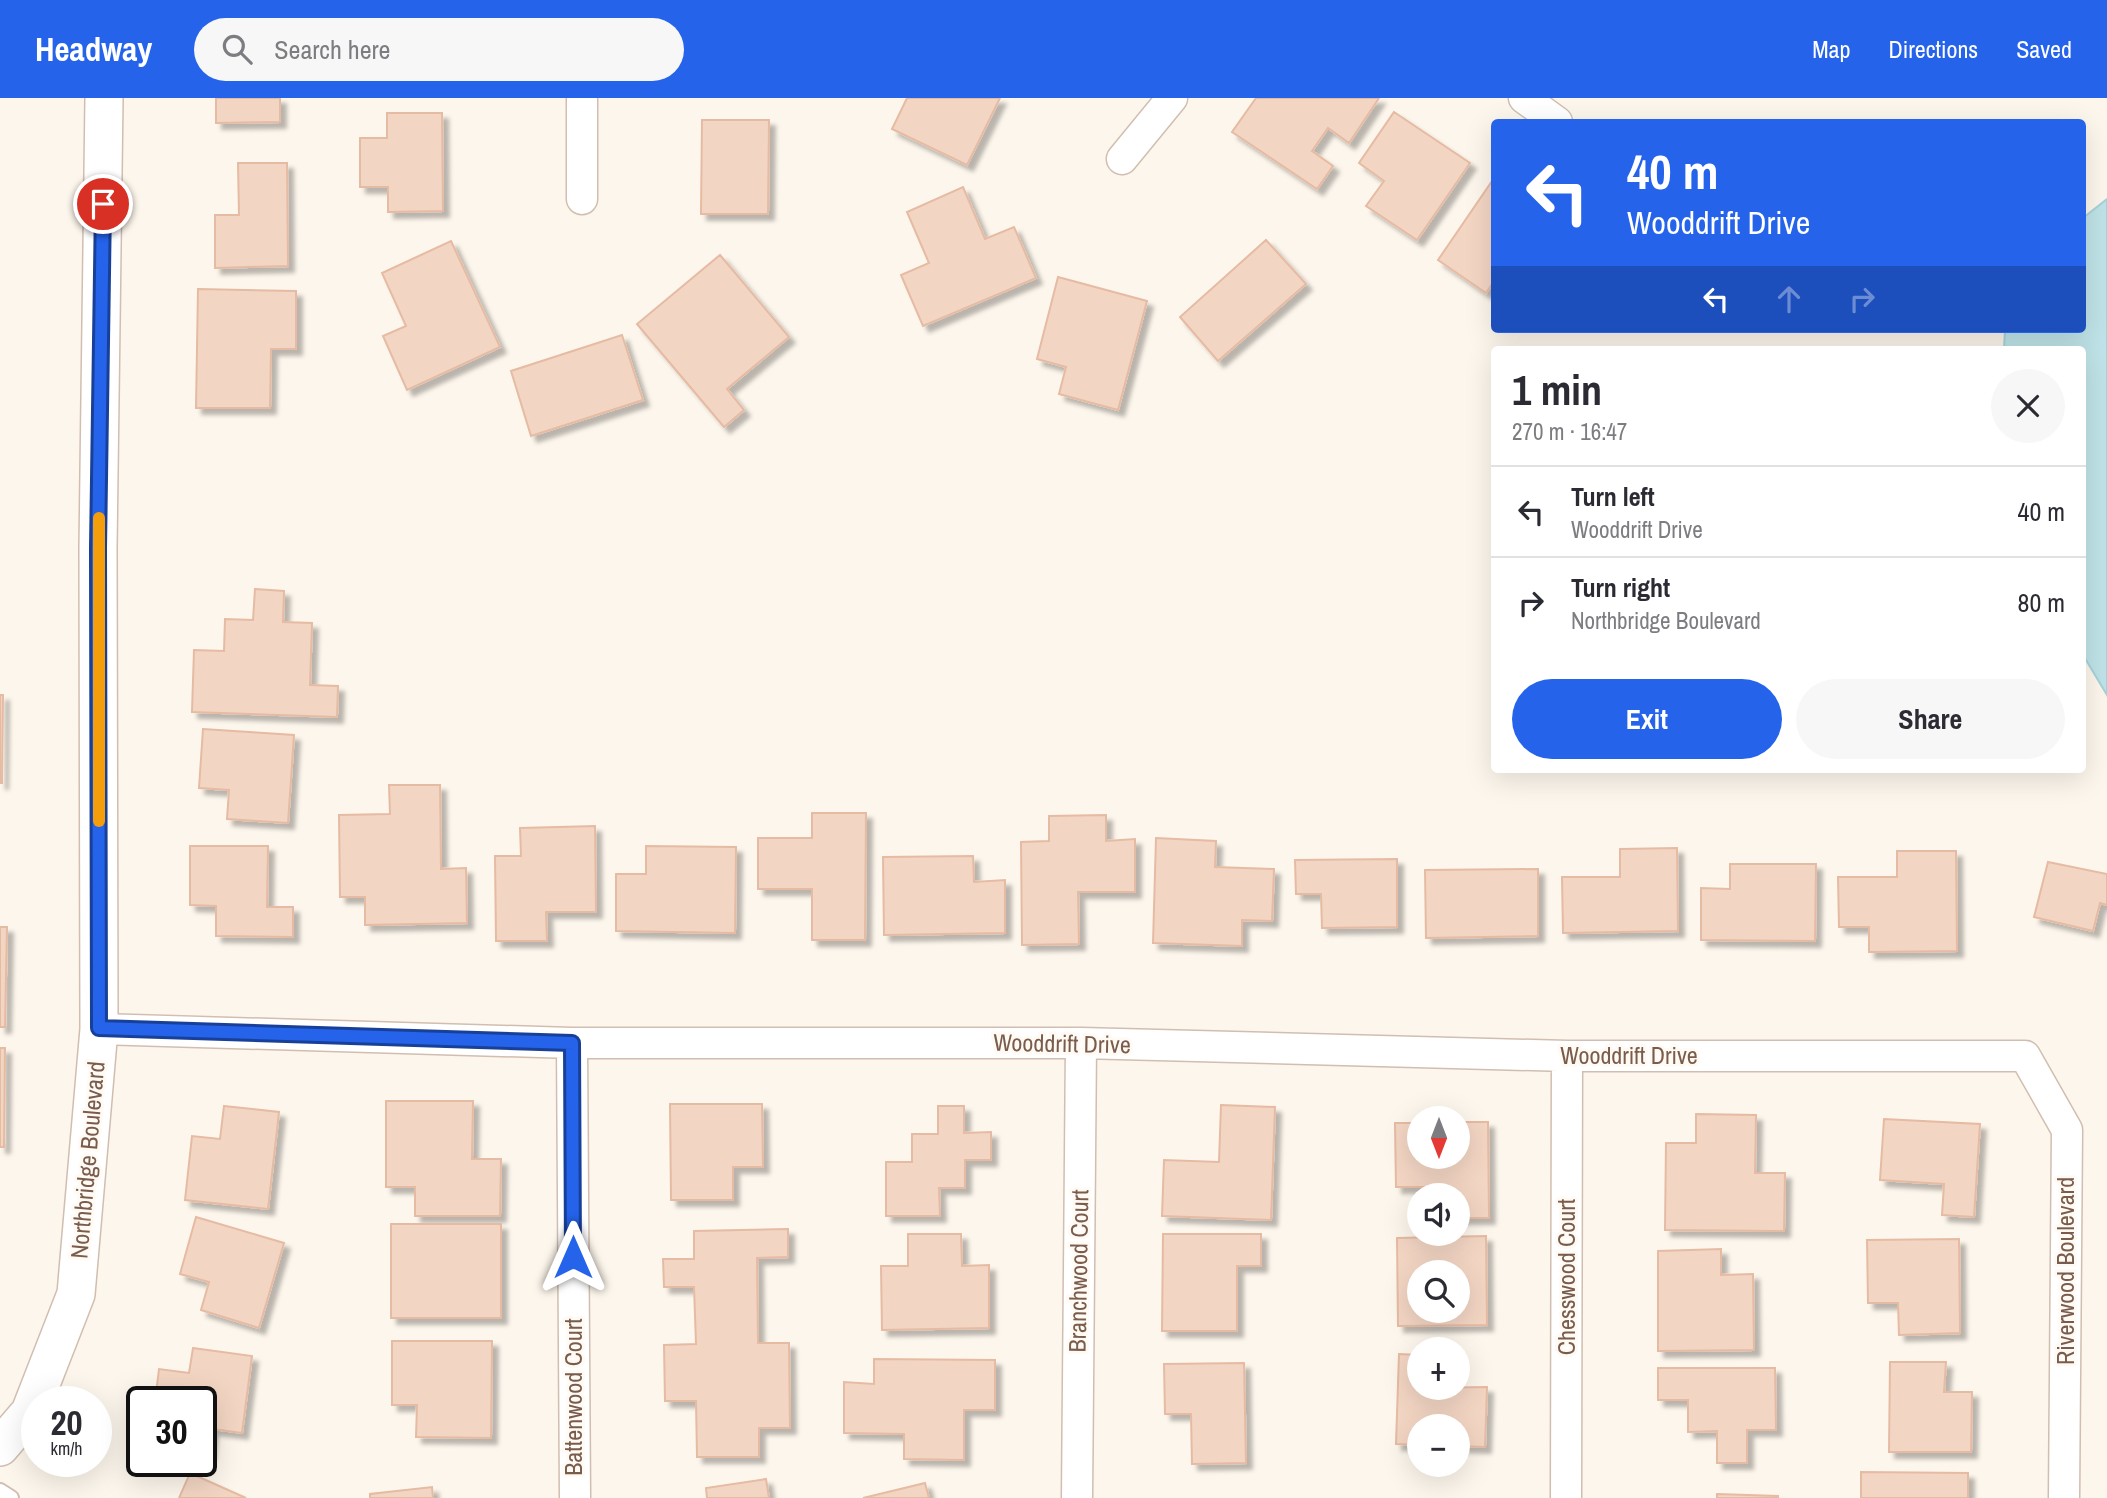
<!DOCTYPE html>
<html lang="en">
<head>
<meta charset="utf-8">
<style>
	body { margin:0; font-family:"Archivo Narrow",sans-serif; background:#f7f7f7; color:#2b2b33; height:100vh; display:flex; flex-direction:column; font-size:26px; white-space:nowrap }
	* { box-sizing:border-box; margin:0 }
	p { font-size:23px; color:#7c7c81 }
	.icon { flex:none; width:38px; height:38px; fill:none; stroke:currentColor; stroke-width:2; stroke-linecap:round; stroke-linejoin:round }
	.map { position:relative; flex:1; overflow:hidden }
	.side { position:absolute; left:1491px; top:248px; width:595px; height:427px; display:flex; flex-direction:column; background:#fff; border-radius:7px; box-shadow:0 7px 28px #0002 }
	.side>* { flex:none }
	.guide { position:absolute; left:1491px; top:21px; width:595px; height:214px; border-radius:7px; box-shadow:0 7px 28px #0002; background:#2563eb; color:#fff; overflow:hidden }
	.needle { width:46px; rotate:180deg }
	.tools { position:absolute; left:1407px; top:1008px; display:grid; gap:14px }
	.tools a { display:grid; place-items:center; width:63px; height:63px; border-radius:50%; background:#fff; box-shadow:0 7px 28px #0002; font-size:35px }
	.speed { position:absolute; left:21px; top:1288px; display:flex; gap:14px; font-size:35px; font-weight:700; text-align:center }
	.speed>* { display:grid; place-content:center; width:91px; height:91px; border-radius:50%; background:#fff; box-shadow:0 7px 28px #0002; line-height:1 }
	.speed small { font-size:18px; font-weight:400 }
	.speed .limit { border:4px solid #111; border-radius:10px; background:#fff; color:#111 }
	.pin { position:absolute; display:grid; place-items:center; width:60px; height:60px; color:#fff; margin:-30px; border:4px solid #fff; border-radius:50%; box-shadow:0 2px 7px #0007 }
	.me { position:absolute; width:77px; margin:-38px; rotate:0deg; stroke-linejoin:round; filter:drop-shadow(0 0 5px #0008) }
	.turn { display:flex; align-items:center; gap:24px; height:147px; padding:0 21px; font-size:32px }
	.turn .icon { width:91px; height:91px; stroke-width:2.5 }
	.turn b { display:block; font-size:49px; line-height:60px }
	.lanes { display:flex; align-items:center; height:66px; padding:0 21px; background:#0003; justify-content:center; gap:35px; direction:ltr }
	.lanes .off { opacity:.35 }
	.round { display:grid; place-items:center; flex:none; width:74px; height:74px; border-radius:37px; background:#f7f7f7 }
	.headline { display:flex; align-items:center; justify-content:space-between; height:119px; padding:0 21px }
	h1 { font-size:42px; font-weight:800; line-height:52px }
	.primary-button { display:flex; gap:14px; margin-top:auto; padding:14px 21px }
	.primary-button a { flex:1; height:80px; border-radius:42px; background:#2563eb; color:#fff; font-size:28px; font-weight:800; line-height:80px; text-align:center }
	.primary-button a+a { background:#f7f7f7; color:#2b2b33 }
	ul { padding:0; list-style:none }
	li { display:flex; align-items:center; gap:21px; height:91px; padding:0 21px; border-top:2px solid #e1e1e2 }
	li div { flex:1 }
	li b { display:block; font-size:26px }
	li em { font-style:normal }
	header { display:flex; align-items:center; gap:42px; box-sizing:border-box; height:98px; padding:0 35px; background:#2563eb; color:#fff }
	header strong { font-size:33px }
	nav { display:flex; gap:38px; margin-inline-start:auto; font-size:24px }
	.search { width:490px; height:63px; background:#f7f7f7; display:flex; align-items:center; gap:18px; box-sizing:border-box; padding:0 24px; border-radius:38px; color:#7c7c81; font-size:26px }
	.map>svg:first-child { display:block }
	.water { fill:#bfe3e8; stroke:#a5d3da; stroke-width:2 }
	.building { fill:#f3d5c3; stroke:#e6bba3; stroke-width:2; fill-rule:evenodd; filter:url(#shadow) }
	.lines { fill:none; stroke-linecap:round; stroke-linejoin:round }
	.service-casing { stroke:#d1beb0; stroke-width:18 }
	.minor-casing { stroke:#d1beb0; stroke-width:33 }
	.tertiary-casing { stroke:#d1beb0; stroke-width:40 }
	.service { stroke:#fff; stroke-width:14 }
	.minor { stroke:#fff; stroke-width:30 }
	.tertiary { stroke:#fff; stroke-width:37 }
	.route-casing { stroke:#184099; stroke-width:18 }
	.route { stroke:#2563eb; stroke-width:12 }
	.slow { stroke:#f59e0b; stroke-width:12 }
	.labels { text-anchor:middle; stroke-width:6; stroke-linejoin:round; paint-order:stroke }
	.street-label { font-size:24px; fill:#7a5c4d; stroke:#fffaf3 }
</style>
</head>
<body>
<header>
<strong>Headway</strong>
<div class="search"><svg class="icon" aria-label="search" viewBox="0 0 24 24"><circle cx="10" cy="10" r="6"/><path d="M15 15l6 6"/></svg>Search here</div>
<nav><a>Map</a><a>Directions</a><a>Saved</a></nav>
</header>
<div class="map">
<svg width="2107" height="1400" viewBox="0 0 2107 1400">
	<defs>
		<filter id="shadow"><feDropShadow dx="6" dy="6" stdDeviation="2" flood-color="#0004"/></filter>
	</defs>
	<rect width="100%" height="100%" fill="#fdf6ec"/>
	<path class="water" d="M2107 101V597L2083 557 2082 252H2004L2005 231H2082L2083 120Z"/>
	<path class="building" d="M216 0H280V24L216 25Z
		M907 0H1000L967 67 892 31Z
		M1256 0H1379L1349 45 1328 30 1312 53 1333 68 1317 91 1232 34Z
		M1394 14 1470 65 1417 142 1366 108 1384 83 1359 65Z
		M387 15H442L443 113 388 114V89H360V40H387Z
		M702 22H769L768 116H701Z
		M238 65H287L288 168 215 170V117H239Z
		M1492 83 1494 85V183L1486 195 1438 162Z
		M963 89 985 141 1014 129 1036 180 923 228 901 177 929 165 907 114Z
		M1266 142 1306 186 1218 263 1180 219Z
		M451 143 500 249 407 292 383 238 406 228 382 175Z
		M720 157 789 239 727 291 744 312 724 329 637 226Z
		M1058 179 1147 203 1118 312 1059 296 1066 269 1037 261Z
		M198 191 296 193V251H271L270 310H196Z
		M622 237 643 302 531 338 511 273Z
		M255 491 284 493 283 524 312 525 310 587 338 588 337 619 192 614 194 552 224 553 225 521 253 522Z
		M0 597H3L2 685H0Z
		M203 631 294 637 288 725 227 721 229 692 199 690Z
		M389 687H440L441 771 466 770 467 825 365 827V799H340L339 717 390 716Z
		M812 715H866L865 842H812V791H758V740H812Z
		M1106 717V743L1135 741V794H1078L1079 846 1022 847 1021 744 1049 743V718Z
		M595 728 596 814H546L547 843H496L495 758H521L520 730Z
		M1156 740 1216 743 1215 769 1274 771 1272 823 1242 822V848L1153 845Z
		M190 748H268L267 809H293V839L216 838V808L190 807Z
		M646 748 736 749 735 835 616 833V776H646Z
		M1677 750 1678 833 1563 835 1562 779H1620V751Z
		M1897 753H1956L1957 853 1869 854V829H1839L1838 779H1897Z
		M973 758 974 784 1005 782V835L884 837 883 759Z
		M1397 761V829L1322 830 1321 796H1296L1295 762Z
		M2048 764 2107 776V807L2100 805 2093 833 2034 819Z
		M1730 766H1816L1815 843 1701 842V790L1730 791Z
		M1538 771V838L1426 840 1425 772Z
		M0 829H7L5 929H0Z
		M0 950H5L4 1049H0Z
		M386 1003H473L472 1061H501L500 1118H415V1089H386Z
		M670 1006H762L763 1069H733V1102H671Z
		M1221 1007 1275 1009 1271 1122 1162 1118 1164 1062 1219 1064Z
		M224 1008 279 1014 268 1111 185 1102 192 1038 220 1041Z
		M938 1008H964V1035L991 1034V1062H965V1090H939L940 1118H886V1064H912V1036H938Z
		M1696 1016 1756 1017 1755 1075H1785L1784 1133 1665 1132 1666 1045H1696Z
		M1884 1021 1980 1026 1974 1119 1942 1117 1944 1086 1880 1082Z
		M1458 1024H1488L1489 1120H1458V1097H1427V1089H1396L1395 1025H1419V1059H1458Z
		M196 1119 284 1145 259 1230 201 1212 209 1184 180 1176Z
		M391 1126H501V1220H391Z
		M788 1131V1159L757 1160 758 1245H789L790 1330H759V1359H697L696 1303H665L664 1247 696 1246 694 1189H664L663 1161H694V1133Z
		M908 1136H961L962 1168 989 1167V1230L882 1232 881 1168H908Z
		M1163 1136H1261V1168H1237V1233H1162Z
		M1486 1138 1487 1227 1398 1228 1397 1140ZM1419 1174H1458V1213H1419Z
		M1959 1141 1960 1235 1899 1237 1898 1205H1868L1867 1142Z
		M1721 1151V1177L1753 1176 1754 1252 1658 1253V1153Z
		M392 1243H492L491 1340 416 1339 417 1307H392Z
		M193 1250 252 1258 242 1335 212 1331 209 1356 201 1355V1304H155L159 1271 189 1275Z
		M1399 1256 1419 1257V1290L1487 1289 1485 1349 1458 1348V1328H1419V1347L1396 1346Z
		M874 1261 995 1262V1312H964V1362L904 1361V1336L844 1335V1284L874 1286Z
		M1890 1264H1946L1944 1294H1972L1971 1354H1889Z
		M1244 1265 1246 1365 1192 1366 1191 1316H1165L1164 1266Z
		M1658 1270H1775L1776 1332H1747V1365H1717V1333L1688 1334V1302H1658Z
		M1861 1374 1968 1375V1400H1861Z
		M190 1375 246 1400H179Z
		M766 1381 769 1400H707L706 1390Z
		M925 1385 929 1400H863Z
		M432 1389 433 1400H370V1396Z
		M1717 1396 1778 1398V1400H1717Z"/>
	<g class="lines">
		<g class="service-casing">
			<path id="service" d="M0 1393 11 1400"/>
		</g>
		<g class="minor-casing">
			<path id="minor" d="M582 0V101
				M1524 0 1557 24
				M1122 61 1172 0
				M99 931 572 945H1081L1567 958H2025L2067 1032 2064 1400
				M572 945 575 1400
				M1077 1400 1081 945
				M1566 1400 1567 958"/>
		</g>
		<g class="tertiary-casing">
			<path id="tertiary" d="M0 1349 30 1314 76 1196 99 931 98 450 104 0"/>
		</g>
		<use href="#service" class="service"/>
		<use href="#minor" class="minor"/>
		<use href="#tertiary" class="tertiary"/>
	</g>
	<g class="lines">
		<g class="route-casing">
			<path id="route" d="M103 106 98 450 99 930 572 945 573 1159"/>
		</g>
		<use href="#route" class="route"/>
		<path class="slow" d="M99 723V420"/>
	</g>
	<g class="labels">
		<g class="street-label">
			<text transform="translate(1062 946) rotate(1)" y="8">Wooddrift Drive</text>
			<text x="1629" y="966">Wooddrift Drive</text>
			<text transform="translate(88 1062) rotate(-85)" y="8">Northbridge Boulevard</text>
			<text transform="translate(1079 1173) rotate(-89)" y="8">Branchwood Court</text>
			<text transform="translate(2066 1173) rotate(-90)" y="8">Riverwood Boulevard</text>
			<text transform="translate(1567 1179) rotate(-90)" y="8">Chesswood Court</text>
			<text transform="translate(574 1299) rotate(-90)" y="8">Battenwood Court</text>
		</g>
	</g>
</svg>
<div class="tools">
<a><svg class="needle" viewBox="-14 -14 28 28"><path d="M0-13l5 13h-10z" fill="#e53935"/><path d="M0 13l5-13h-10z" fill="#7c7c81"/></svg></a>
<a><svg class="icon" aria-label="sound" viewBox="0 0 24 24"><path d="M4 9h4l5-4v14l-5-4H4zM17 9q2 3 0 6"/></svg></a>
<a><svg class="icon" aria-label="search" viewBox="0 0 24 24"><circle cx="10" cy="10" r="6"/><path d="M15 15l6 6"/></svg></a>
<a>+</a>
<a>−</a>
</div>
<div class="speed"><div>20<small>km/h</small></div><div class="limit">30</div></div>
<div class="pin" style="left:103px;top:106px;background:#d93025"><svg class="icon" aria-label="arrive" viewBox="0 0 24 24"><path d="M6 21V4h12l-3 4 3 4H6"/></svg></div>
<svg class="me" style="left:573px;top:1159px" viewBox="-20 -20 40 40"><path d="M0-17L14 15 0 8-14 15z" fill="#2563eb" stroke="#fff" stroke-width="4"/></svg>
<div class="guide">
<div class="turn"><svg class="icon" aria-label="left" viewBox="0 0 24 24"><path d="M17 20v-9H6M10 6l-5 5 5 5"/></svg><div><b>40 m</b>Wooddrift Drive</div></div>
<div class="lanes"><svg class="icon" aria-label="left" viewBox="0 0 24 24"><path d="M17 20v-9H6M10 6l-5 5 5 5"/></svg><svg class="icon off" aria-label="ahead" viewBox="0 0 24 24"><path d="M12 20V5M6 11l6-6 6 6"/></svg><svg class="icon off" aria-label="right" viewBox="0 0 24 24"><path d="M7 20v-9h11M14 6l5 5-5 5"/></svg></div>
</div>
<section class="side">
<div class="headline"><div><h1>1 min</h1><p>270 m · 16:47</p></div><a class="round"><svg class="icon" aria-label="close" viewBox="0 0 24 24"><path d="M6 6l12 12M18 6L6 18"/></svg></a></div>
<ul>
<li><svg class="icon" aria-label="left" viewBox="0 0 24 24"><path d="M17 20v-9H6M10 6l-5 5 5 5"/></svg><div><b>Turn left</b><p>Wooddrift Drive</p></div><em>40 m</em></li>
<li><svg class="icon" aria-label="right" viewBox="0 0 24 24"><path d="M7 20v-9h11M14 6l5 5-5 5"/></svg><div><b>Turn right</b><p>Northbridge Boulevard</p></div><em>80 m</em></li>
</ul>
<div class="primary-button"><a>Exit</a><a>Share</a></div>
</section>
</div>
</body>
</html>
